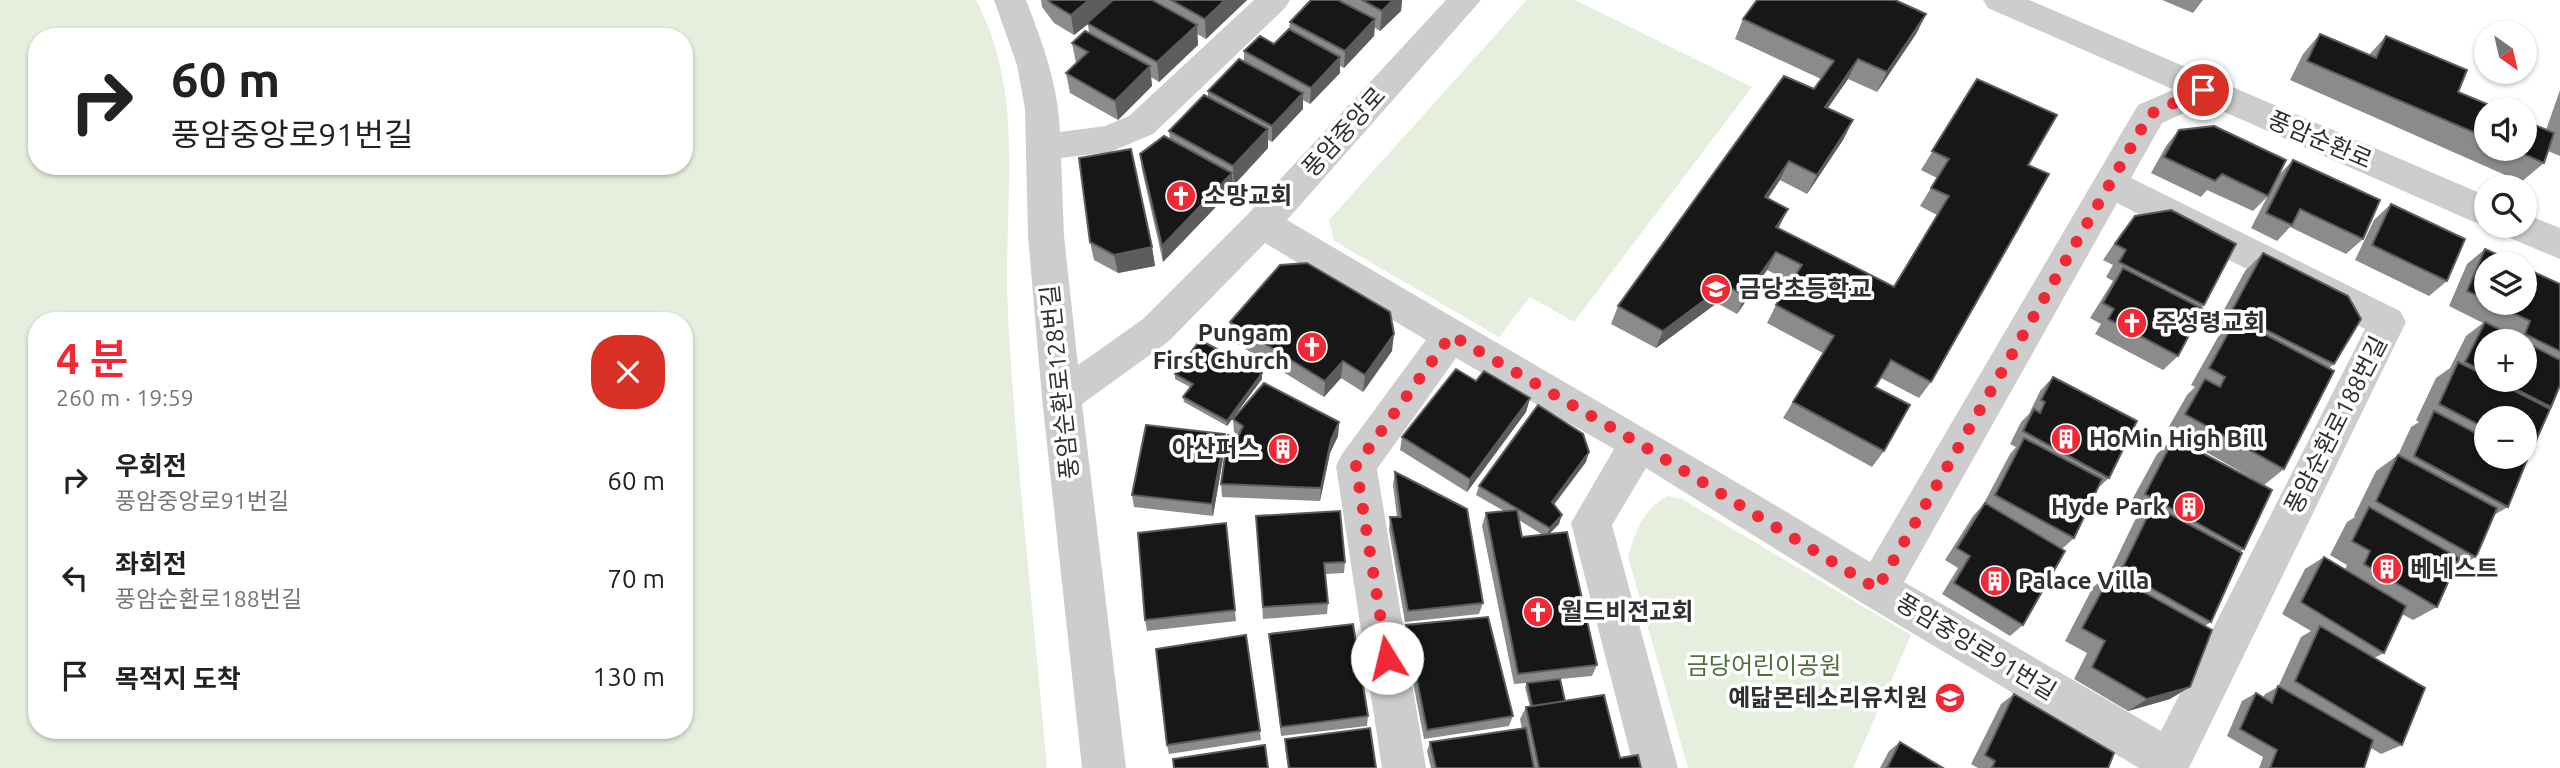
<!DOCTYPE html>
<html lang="ko">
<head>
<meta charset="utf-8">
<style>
	body { margin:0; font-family:Ubuntu,"Noto Sans KR",sans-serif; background:#f6f6f6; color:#222; height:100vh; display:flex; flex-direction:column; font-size:26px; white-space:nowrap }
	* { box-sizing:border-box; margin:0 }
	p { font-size:23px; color:#767676 }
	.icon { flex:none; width:38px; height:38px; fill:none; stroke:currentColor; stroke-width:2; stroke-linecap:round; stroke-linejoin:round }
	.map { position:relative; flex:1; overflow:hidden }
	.panel { position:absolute; left:28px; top:312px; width:665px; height:427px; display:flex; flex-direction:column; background:#fff; border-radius:28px; box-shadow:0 2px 5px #0004 }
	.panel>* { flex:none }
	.guide { position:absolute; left:28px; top:28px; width:665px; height:147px; border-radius:28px; box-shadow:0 2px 5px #0004; background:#fff; color:#222; overflow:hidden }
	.needle { width:46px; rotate:146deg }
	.controls { position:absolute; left:2474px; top:21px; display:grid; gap:14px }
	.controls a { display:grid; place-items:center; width:63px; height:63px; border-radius:50%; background:#fff; box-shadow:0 2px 5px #0004; font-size:35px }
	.pin { position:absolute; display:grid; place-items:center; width:60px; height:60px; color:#fff; margin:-30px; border:4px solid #fff; border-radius:50%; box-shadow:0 2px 7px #0007 }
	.me { position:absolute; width:77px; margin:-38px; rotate:351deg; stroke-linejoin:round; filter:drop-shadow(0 0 5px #0008) }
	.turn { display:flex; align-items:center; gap:24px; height:147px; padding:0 28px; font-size:32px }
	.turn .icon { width:91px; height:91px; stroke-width:2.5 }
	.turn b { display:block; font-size:49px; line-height:60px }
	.round { display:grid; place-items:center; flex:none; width:74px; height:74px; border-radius:28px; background:#f6f6f6 }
	.overview { display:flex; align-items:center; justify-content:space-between; height:119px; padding:0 28px }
	h1 { font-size:42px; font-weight:600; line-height:52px; color:#f12835 }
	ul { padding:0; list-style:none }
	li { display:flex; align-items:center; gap:21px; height:98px; padding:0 28px }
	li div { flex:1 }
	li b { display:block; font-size:26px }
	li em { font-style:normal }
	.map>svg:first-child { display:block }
	.green { fill:#e6eedd; fill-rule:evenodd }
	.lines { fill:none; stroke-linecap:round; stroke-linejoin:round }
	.minor { fill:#cdcdcd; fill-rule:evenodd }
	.tertiary { fill:#cdcdcd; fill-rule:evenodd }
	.wall { fill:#8b8b8b; fill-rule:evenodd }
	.shaded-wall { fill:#5d5d5d }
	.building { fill:#171717; stroke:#5d5d5d; stroke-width:2 }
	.route { stroke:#f12835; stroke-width:12; stroke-dasharray:0 21.6 }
	.labels { text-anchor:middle; stroke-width:7; stroke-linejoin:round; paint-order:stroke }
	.street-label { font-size:24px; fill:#303030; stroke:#fff }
	.poi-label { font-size:24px; font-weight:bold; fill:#303030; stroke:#fff; text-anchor:start }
	.park-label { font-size:24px; fill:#526f3a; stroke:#fff }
</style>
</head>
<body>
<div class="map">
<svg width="2560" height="768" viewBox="0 0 2560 768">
	<rect width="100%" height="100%" fill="#fff"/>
	<path class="green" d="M0 0H976C1028 97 1002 208 1008 313 1016 465 1034 617 1047 768H0ZM37 37H684V166H37ZM37 320H684V730H37Z
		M1527 0H1575L1752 87 1574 322 1530 297 1499 337 1334 241 1329 220Z
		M1668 496 1682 499 1911 635 1853 768H1688L1628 557C1636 531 1642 509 1668 496Z"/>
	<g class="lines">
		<path class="minor" d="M994 0H1026C1043 44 1058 84 1060 132L1105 126 1129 116 1254 0H1290L1285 8 1153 134 1110 152 1061 158 1064 236 1078 365 1143 319 1249 213 1446 0H1481L1287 220C1481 335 1677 445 1870 562L2138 105 2203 77 2215 81 2220 90 2215 99 2162 123 2131 178 2400 311 2406 322 2189 768H2139L1862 603 1646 468 1612 525 1678 768H1634L1571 523 1614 449 1456 358 1377 469 1426 768H1382L1336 466 1342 454 1426 340 1265 243 1169 341 1082 404 1126 768H1082L1042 398 1028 236 1025 109 1017 65ZM2117 203 2365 329 2161 731 1904 582Z"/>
		<path class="tertiary" d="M1983 0H2029L2487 196 2488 226 2474 222 1988 8Z
			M2525 214 2560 228V259L2505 236 2500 226H2525Z"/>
	</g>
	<path class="wall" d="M1041 0H1247L1206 39 1197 34 1198 45 1159 82 1151 77 1152 86 1118 120 1070 93 1066 73 1076 63 1072 43 1089 33 1088 24 1074 35 1054 23 1042 7Z
		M1311 0H1402L1401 11 1380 31 1375 28 1374 36 1344 68 1340 66V73L1310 104 1303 100V109L1272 142 1268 140V148L1234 185 1233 184V189L1163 262 1142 170 1140 154 1170 139 1169 131 1208 96V91L1244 62V51L1274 44 1289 29 1290 22Z
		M2162 0H2203L2193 13Z
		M1926 14 1916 34 1877 92 1848 79 1828 108 1853 120 1843 140 1807 194 1780 180 1768 198 1778 228 1893 287 1937 215 1920 206 1937 178 1921 170 1977 79 2028 165 1931 382 1919 398 1881 378 1875 387 1884 451 1872 467 1783 418 1823 353 1767 323 1776 305 1791 282 1767 270 1737 314 1717 303 1656 348 1611 324 1618 306 1814 89 1821 79 1735 39 1743 19Z
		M2320 34 2369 55 2386 36 2458 92 2487 110V149H2525L2546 130 2560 90V156L2548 151 2544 163 2521 182 2290 80 2303 54Z
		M2179 130 2268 196 2253 211 2207 190 2201 197 2151 173 2166 146Z
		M2293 160 2363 239 2346 254 2290 227 2277 241 2251 228 2278 176Z
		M2391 204 2447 281 2429 296 2355 260 2374 220Z
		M2135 216 2204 305 2201 308 2178 356 2163 370 2095 334 2101 324 2090 318 2113 281 2106 277 2113 265 2103 260 2122 232Z
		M1090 242 1152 247 1155 266 1118 273 1094 260Z
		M2485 249 2487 264V303H2525L2560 284V385L2551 407 2549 408 2531 452 2525 456V418H2487V457H2523L2508 507 2494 515 2476 557 2454 569 2437 607 2413 620 2402 614 2384 653 2374 658 2402 745 2381 754 2371 748 2364 768H2259L2263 757 2227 736 2242 701 2256 693 2263 698 2265 694 2278 687 2301 637 2311 631 2282 614 2305 569 2324 557 2345 570 2347 565 2330 555 2347 522 2355 517 2354 516 2376 471 2398 455 2411 427 2419 422 2416 420 2436 378 2450 368 2466 336 2483 323 2449 306 2467 264ZM2487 341H2525V380H2487Z
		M2263 253 2334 364 2329 368 2284 469 2264 485 2167 430 2187 395 2195 387 2191 385 2218 337 2221 334 2213 330 2245 271Z
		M1230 322 1392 351 1363 392 1341 378 1324 397 1231 340Z
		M1175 374 1262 379 1227 426 1184 402 1183 397 1190 387 1175 379Z
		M2053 377 2109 478 2098 488 2074 538 2062 549 2023 625 2010 636 1942 594 1958 568 1945 560 1973 516 1983 505 2010 454 2016 447 2010 444 2021 422 2029 414 2040 391Z
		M1530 398 1526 412 1467 492 1400 450 1402 437Z
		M1233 419 1339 422 1338 436 1330 453 1320 501 1222 497 1221 484 1238 435 1234 432Z
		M1225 434V447L1213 516 1134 507 1132 495Z
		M2174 438 2244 549 2240 552 2211 622 2205 626 2170 699 2128 711 2074 679 2087 653 2065 641 2093 587 2108 576 2135 520 2140 516 2127 509 2157 454Z
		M1586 462 1554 505 1559 524 1549 534 1597 665 1592 676 1560 679 1565 701 1620 758 1641 768H1431L1427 751 1430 742 1522 729 1520 719 1526 707H1530L1525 687 1527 683 1537 682 1514 684 1482 526 1486 513 1504 511 1476 495 1479 486ZM1519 520 1543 535 1522 537Z
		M1395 472 1483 603 1479 614 1405 622 1389 530 1390 517H1397L1393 485Z
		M1257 528 1345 562 1344 573 1325 574 1328 603 1327 614 1263 619Z
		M1235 610 1236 621 1147 631 1145 620Z
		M1406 625 1513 716 1509 726 1424 739 1404 636Z
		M1269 634 1368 716 1367 726 1281 736 1270 645Z
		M2014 694 2108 768H1978L1971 764 2001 704Z
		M1260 731 1261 740 1169 754 1167 745Z
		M1285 739 1376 768H1288L1285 748Z
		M1900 742 1943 768H1880L1889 751Z"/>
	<path class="shaded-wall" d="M1089 0H1116L1087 23 1088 24 1074 35 1071 15Z
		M1225 0H1247L1206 39 1205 19Z
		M1393 0H1402L1401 11 1380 31 1382 11Z
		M1926 14 1916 34 1877 92 1887 72Z
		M1375 19 1374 36 1344 68 1345 51Z
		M1197 25 1198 45 1159 82 1157 62Z
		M1340 57V73L1310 104 1311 88Z
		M1858 59 1848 79 1815 126 1825 107Z
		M1150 66 1152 86 1118 120 1115 101Z
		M1303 93V109L1272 142V126Z
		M1853 120 1843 140 1807 194 1817 175Z
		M1268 129V148L1234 185 1233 166Z
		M1789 161 1780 180 1756 216 1765 197Z
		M1232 173 1233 189 1163 262 1162 246Z
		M1788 209 1779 227 1767 245 1776 227Z
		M1152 247 1155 266 1118 273 1114 255Z
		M1776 252 1767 270 1737 314 1745 296Z
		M1725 285 1717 303 1656 348 1663 331Z
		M1394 334 1392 351 1363 392 1365 375Z
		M1343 361 1341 378 1324 397 1325 381Z
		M1262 373V379L1227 426V421Z
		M1530 398 1526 412 1467 492 1470 479Z
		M1339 422 1338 436 1330 453 1320 501 1321 488 1331 440Z
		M1225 434V447L1213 516 1212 504Z
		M1589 452 1586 462 1548 512 1552 502Z
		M1562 515 1559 524 1546 537 1550 528Z
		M2190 687 2170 699 2128 711 2147 699Z"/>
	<path class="building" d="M1048 0H1089L1071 15 1051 3Z
		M1113 0H1152L1197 25 1157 62 1087 23Z
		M1171 0H1225L1205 19Z
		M1311 0H1338L1375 19 1345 51 1290 22Z
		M1362 0H1393L1382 11Z
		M1757 0H1895L1926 14 1887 72 1858 59 1825 107 1853 120 1817 175 1789 161 1765 197 1788 209 1776 227 1894 287 1949 196 1931 188 1949 159 1932 151 1977 79 2057 115 2028 165 2049 174 1931 382 1891 360 1875 387 1910 405 1884 451 1793 402 1834 336 1776 305 1802 265 1776 252 1745 296 1725 285 1663 331 1618 306 1784 76 1814 89 1834 61 1743 19Z
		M1289 29 1340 57 1311 88 1244 51 1260 36 1274 44Z
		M1085 31 1150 66 1115 101 1066 73 1088 52 1072 43Z
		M2320 34 2376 58 2386 36 2467 70 2458 92 2501 110H2487V138L2307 61Z
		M1239 59 1303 93 1272 126 1208 91Z
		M1204 95 1268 129 1233 166 1169 131Z
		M2525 121 2554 133 2544 163 2512 149H2525Z
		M2214 126 2286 160 2268 196 2222 174 2215 181 2164 157 2179 130Z
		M1164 136 1232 173 1162 246 1140 154Z
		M1131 149 1152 247 1114 255 1090 242 1079 158Z
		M2293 160 2380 200 2363 239 2300 209 2292 225 2266 213Z
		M2391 204 2465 239 2447 281 2372 245Z
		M2171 210 2236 244 2204 305 2119 262 2126 250 2115 244 2135 216Z
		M2485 249 2518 264H2487V300L2467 291Z
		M2263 253 2348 296 2361 319 2334 364 2231 312Z
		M1307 263 1390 312 1394 334 1365 375 1343 361 1325 381 1230 322 1280 265Z
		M2123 268 2203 309 2178 356 2108 319 2114 309 2103 303Z
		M2525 268 2560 284V351L2525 334 2530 321 2492 303H2525Z
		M2236 319 2334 371 2284 469 2185 414 2205 379 2220 387 2225 377 2209 368Z
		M2485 322 2523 341H2487V374L2465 362Z
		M1200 340 1262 373 1227 421 1183 397 1193 384 1175 374Z
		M2525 342 2560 360V385L2551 407 2498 380H2525Z
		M2458 362 2487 376V380H2493L2550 409 2531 452 2525 449V418H2487V429L2439 404Z
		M1456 369 1476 381 1484 371 1530 398 1470 479 1402 437Z
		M2053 377 2137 421 2109 478 2023 431 2034 409 2040 413 2045 402 2041 400Z
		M1264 383 1339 422 1331 440 1321 488 1221 484 1228 435H1239L1243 426 1233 419Z
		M1538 405 1583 434 1589 452 1552 502 1562 515 1550 528 1479 486Z
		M2434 411 2487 439V457H2521L2527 460 2508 507 2414 456Z
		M1146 425 1225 434 1212 504 1132 495Z
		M2024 438 2102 479 2074 538 1995 495Z
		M2174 438 2272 490 2244 549 2145 494Z
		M2398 455 2497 508 2476 557 2376 501Z
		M1395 472 1467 509 1483 603 1408 611 1390 517H1401Z
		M1985 503 2065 551 2023 625 1954 583 1970 556 1957 548Z
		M2153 505 2242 553 2211 622 2121 571Z
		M2369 507 2459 558 2437 607 2364 564 2370 551 2352 541Z
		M1517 510 1522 537 1567 532 1597 665 1518 674 1486 513Z
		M1340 511 1345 562 1324 563 1328 603 1263 607 1256 516Z
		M1226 523 1235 610 1145 620 1138 533Z
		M2324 557 2406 606 2384 653 2301 602Z
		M2111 574 2212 630 2190 687 2147 699 2092 667 2105 641 2082 628Z
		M1488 617 1513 716 1427 730 1406 625Z
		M1353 624 1368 716 1281 727 1269 634Z
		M2320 626 2425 688 2402 745 2295 681Z
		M1246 635 1260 731 1167 745 1156 649Z
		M1560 679 1565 701 1532 706 1527 683Z
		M2278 686 2373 740 2364 768H2270L2277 750 2240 729 2256 693 2272 703Z
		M2014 694 2114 753 2108 768H1992L1995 761 1985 755Z
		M1604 695 1620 758 1638 755 1641 768H1539L1526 707Z
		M1370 728 1376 768H1289L1285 739Z
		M1526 728 1534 768H1436L1430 742Z
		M1900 742 1943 768H1887Z
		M1265 745 1268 768H1174L1173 759Z"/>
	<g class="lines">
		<path class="route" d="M1387 658 1356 466 1451 335 1640 444 1877 589 2150 114 2203 90"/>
	</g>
	<defs>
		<g id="church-disc" transform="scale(1.575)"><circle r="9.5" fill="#f12835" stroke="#fff"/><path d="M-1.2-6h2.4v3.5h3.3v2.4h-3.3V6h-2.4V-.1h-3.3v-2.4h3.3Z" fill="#fff"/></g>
		<g id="school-disc" transform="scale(1.575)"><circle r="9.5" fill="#f12835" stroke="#fff"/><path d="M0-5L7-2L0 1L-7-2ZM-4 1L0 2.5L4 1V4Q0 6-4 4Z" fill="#fff"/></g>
		<g id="building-disc" transform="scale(1.575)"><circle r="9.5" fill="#f12835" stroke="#fff"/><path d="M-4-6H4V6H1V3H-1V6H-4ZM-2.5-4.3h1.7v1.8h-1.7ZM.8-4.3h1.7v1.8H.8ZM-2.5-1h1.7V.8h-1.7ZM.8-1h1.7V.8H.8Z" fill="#fff"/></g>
	</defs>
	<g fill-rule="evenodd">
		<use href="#church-disc" x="1181" y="196"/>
		<use href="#school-disc" x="1716" y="289"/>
		<use href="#church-disc" x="2132" y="323"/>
		<use href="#church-disc" x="1312" y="347"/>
		<use href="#building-disc" x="2066" y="439"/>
		<use href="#building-disc" x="1283" y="449"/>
		<use href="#building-disc" x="2189" y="507"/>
		<use href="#building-disc" x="2387" y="569"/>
		<use href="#building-disc" x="1995" y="581"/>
		<use href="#church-disc" x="1538" y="612"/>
		<use href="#school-disc" x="1950" y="698"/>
	</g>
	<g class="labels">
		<g class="street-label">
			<text transform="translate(1344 132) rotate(-48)" y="8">풍암중앙로</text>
			<text transform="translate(2320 140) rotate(23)" y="8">풍암순환로</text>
			<text transform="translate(1060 382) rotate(-96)" y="8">풍암순환로128번길</text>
			<text transform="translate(2336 425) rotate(-63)" y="8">풍암순환로188번길</text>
			<text transform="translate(1976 647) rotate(31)" y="8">풍암중앙로91번길</text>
		</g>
		<g class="poi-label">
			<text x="1204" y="204">소망교회</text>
			<text x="1739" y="297">금당초등학교</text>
			<text x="2155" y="331">주성령교회</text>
			<text x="1289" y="341" text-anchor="end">Pungam<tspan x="1289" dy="28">First Church</tspan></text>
			<text x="2089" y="447">HoMin High Bill</text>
			<text x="1260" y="457" text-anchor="end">아산퍼스</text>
			<text x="2166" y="515" text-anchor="end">Hyde Park</text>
			<text x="2410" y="577">베네스트</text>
			<text x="2018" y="589">Palace Villa</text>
			<text x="1561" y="620">월드비전교회</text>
			<text x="1927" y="706" text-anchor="end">예닮몬테소리유치원</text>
		</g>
		<g class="park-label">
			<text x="1764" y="674">금당어린이공원</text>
		</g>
	</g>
</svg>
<div class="controls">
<a><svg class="needle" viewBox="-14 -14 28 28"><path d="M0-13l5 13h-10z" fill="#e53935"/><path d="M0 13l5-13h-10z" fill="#767676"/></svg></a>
<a><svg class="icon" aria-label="sound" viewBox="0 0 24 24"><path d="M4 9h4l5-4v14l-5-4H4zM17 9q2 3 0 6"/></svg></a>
<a><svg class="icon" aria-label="search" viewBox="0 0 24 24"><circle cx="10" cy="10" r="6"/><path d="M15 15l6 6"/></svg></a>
<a><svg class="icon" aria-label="layers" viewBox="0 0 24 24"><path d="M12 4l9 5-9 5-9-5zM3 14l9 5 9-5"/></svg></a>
<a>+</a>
<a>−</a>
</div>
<div class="pin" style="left:2203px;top:90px;background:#d93025"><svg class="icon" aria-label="arrive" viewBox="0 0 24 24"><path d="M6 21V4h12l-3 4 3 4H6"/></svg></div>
<svg class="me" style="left:1387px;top:658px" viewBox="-20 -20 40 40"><circle r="19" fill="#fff"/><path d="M0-13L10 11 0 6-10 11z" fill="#f12835"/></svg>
<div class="guide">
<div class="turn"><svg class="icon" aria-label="right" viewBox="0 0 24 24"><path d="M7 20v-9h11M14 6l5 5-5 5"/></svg><div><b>60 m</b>풍암중앙로91번길</div></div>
</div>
<section class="panel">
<div class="overview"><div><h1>4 분</h1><p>260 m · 19:59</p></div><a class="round" style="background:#d93025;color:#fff"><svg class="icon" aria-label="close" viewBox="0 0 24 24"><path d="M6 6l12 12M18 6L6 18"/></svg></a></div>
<ul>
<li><svg class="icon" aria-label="right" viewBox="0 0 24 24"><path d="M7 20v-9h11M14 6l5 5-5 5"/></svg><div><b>우회전</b><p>풍암중앙로91번길</p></div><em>60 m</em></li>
<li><svg class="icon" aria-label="left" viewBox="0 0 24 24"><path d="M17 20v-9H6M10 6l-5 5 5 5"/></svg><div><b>좌회전</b><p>풍암순환로188번길</p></div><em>70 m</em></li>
<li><svg class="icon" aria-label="arrive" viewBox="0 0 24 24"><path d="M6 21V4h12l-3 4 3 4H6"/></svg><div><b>목적지 도착</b></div><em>130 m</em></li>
</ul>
</section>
</div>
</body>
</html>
